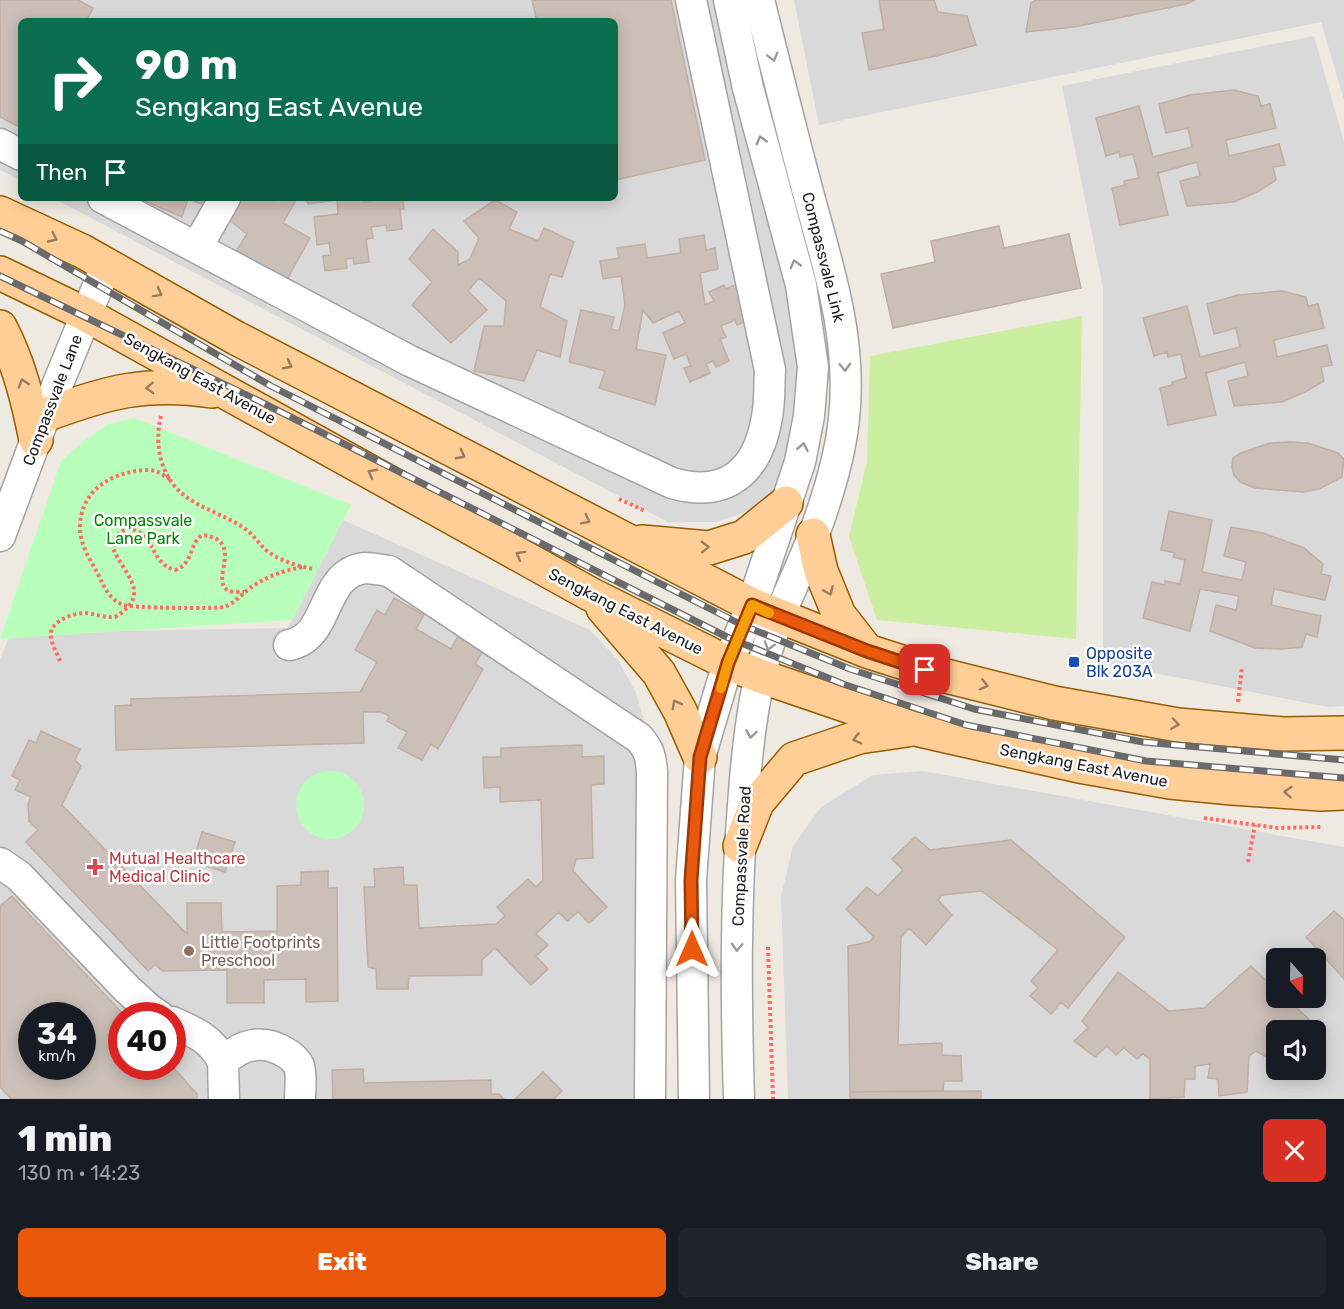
<!DOCTYPE html>
<html lang="en">
<head>
<meta charset="utf-8">
<style>
	body { margin:0; font-family:Rubik,sans-serif; background:#20242c; color:#f1f3f6; height:100vh; display:flex; flex-direction:column; font-size:22px; white-space:nowrap }
	* { box-sizing:border-box; margin:0 }
	p { font-size:20px; color:#9ea1a6 }
	.icon { flex:none; width:33px; height:33px; fill:none; stroke:currentColor; stroke-width:2; stroke-linecap:round; stroke-linejoin:round }
	.map { position:relative; height:1099px; overflow:hidden }
	.side { display:flex; flex-direction:column; background:#171b24; flex:1 }
	.side>* { flex:none }
	.hud { position:absolute; left:18px; top:18px; width:600px; height:183px; border-radius:9px; box-shadow:0 3px 15px #0003; background:#0b6e4f; color:#fff; overflow:hidden }
	.needle { width:39px; rotate:160deg }
	.buttons { position:absolute; left:1266px; top:948px; display:grid; gap:12px }
	.buttons a { display:grid; place-items:center; width:60px; height:60px; border-radius:9px; background:#171b24; box-shadow:0 3px 15px #0003; font-size:30px }
	.speed { position:absolute; left:18px; top:1002px; display:flex; gap:12px; font-size:30px; font-weight:700; text-align:center }
	.speed>* { display:grid; place-content:center; width:78px; height:78px; border-radius:50%; background:#171b24; box-shadow:0 3px 15px #0003; line-height:1 }
	.speed small { font-size:15px; font-weight:400 }
	.speed .limit { border:9px solid #d22; background:#fff; color:#111 }
	.pin { position:absolute; display:grid; place-items:center; width:51px; height:51px; color:#fff; margin:-26px; border-radius:12px; box-shadow:0 3px 9px #0006 }
	.me { position:absolute; width:66px; margin:-33px; rotate:0deg; stroke-linejoin:round; filter:drop-shadow(0 0 4px #0008) }
	.turn { display:flex; align-items:center; gap:21px; height:126px; padding:0 18px; font-size:27px }
	.turn .icon { width:78px; height:78px; stroke-width:2.5 }
	.turn b { display:block; font-size:42px; line-height:51px }
	.then { display:flex; align-items:center; height:57px; padding:0 18px; background:#0003; gap:12px; font-size:22px }
	.round { display:grid; place-items:center; flex:none; width:63px; height:63px; border-radius:9px; background:#20242c }
	.head { display:flex; align-items:center; justify-content:space-between; height:102px; padding:0 18px }
	h1 { font-size:36px; font-weight:800; line-height:45px }
	.button { display:flex; gap:12px; margin-top:auto; padding:12px 18px }
	.button a { flex:1; height:69px; border-radius:9px; background:#ea580c; color:#fff; font-size:24px; font-weight:800; line-height:69px; text-align:center }
	.button a+a { background:#20242c; color:#f1f3f6 }
	.map>svg:first-child { display:block }
	.residential { fill:#dad9d9; fill-rule:evenodd }
	.grass { fill:#cbefa1 }
	.park { fill:#b8ffbb }
	.building { fill:#cbbfb7; stroke:#c2aea2; stroke-width:1.5; fill-rule:evenodd }
	.lines { fill:none; stroke-linecap:round; stroke-linejoin:round }
	.minor-casing { stroke:#a3a3a3; stroke-width:33 }
	.major-casing { stroke:#955d00; stroke-width:36 }
	.path { stroke:#ff6b62; stroke-width:4; stroke-dasharray:3 3; stroke-linecap:butt }
	.minor { stroke:#fff; stroke-width:30 }
	.major { stroke:#ffcd96; stroke-width:33 }
	.rail-casing { stroke:#6a6a6a; stroke-width:7 }
	.rail { stroke:#fff; stroke-width:4.5; stroke-dasharray:14; stroke-linecap:butt }
	.oneway { stroke:#999 }
	.oneway2 { stroke:#997d5f }
	.route-casing { stroke:#983908; stroke-width:15 }
	.route { stroke:#ea580c; stroke-width:10 }
	.slow { stroke:#f59e0b; stroke-width:10 }
	.transit-dot { fill:#1a4fb4; stroke:#fff; stroke-width:2 }
	.health-dot { fill:#e0444e; stroke:#fff; stroke-width:2 }
	.education-dot { fill:#8d6e63; stroke:#fff; stroke-width:2 }
	.labels { text-anchor:middle; stroke-width:5; stroke-linejoin:round; paint-order:stroke }
	.street-label { font-size:16px; fill:#1c1c1c; stroke:#fff }
	.park-label { font-size:16px; fill:#018406; stroke:#fff }
	.transit-label { font-size:16px; fill:#164399; stroke:#fff; text-anchor:start }
	.health-label { font-size:16px; fill:#be3a42; stroke:#fff; text-anchor:start }
	.education-label { font-size:16px; fill:#785e54; stroke:#fff; text-anchor:start }
</style>
</head>
<body>
<div class="map">
<svg width="1344" height="1099" viewBox="0 0 1344 1099">
	<rect width="100%" height="100%" fill="#efeae1"/>
	<path class="residential" d="M0 0H715L808 372 793 460 762 507 716 522H668L53 198H615V21H21V181L0 170Z
		M794 0H1344V100L1321 22 819 125Z
		M1314 36 1344 142V706L1328 707 1103 663V288L1062 86Z
		M343 520 590 630 618 660 636 693 650 742 659 1099H0V659L11 633 288 628ZM32 1016H82V1066H32ZM122 1016H172V1066H122Z
		M923 771 1344 847V1099H788L781 896 793 846 821 807 873 775ZM1276 958H1316V998H1276ZM1276 1030H1316V1070H1276Z"/>
	<path class="grass" d="M1082 316 1076 639 877 620 849 536 867 462 870 356Z"/>
	<path class="park" d="M134 418 351 505 292 620 0 639 61 461 85 440 109 424Z
		M296 805a34 34 0 1 1 68 0a34 34 0 1 1-68 0Z"/>
	<path class="building" d="M0 0H78L93 8 86 21H21V128L0 117Z
		M532 0H671L705 160 615 180V21H537Z
		M879 0H934L938 12 967 16 976 45 936 56 869 70 862 33 884 29Z
		M1036 0H1195L1186 4 1074 27 1026 32 1031 3Z
		M1234 90 1258 96 1261 106 1270 104 1276 128 1226 140 1229 156 1279 144 1285 165 1273 167 1276 180 1259 191 1234 202 1187 206 1180 181 1200 176 1197 162 1158 173 1168 215 1120 225 1112 188 1125 185 1124 181 1139 178 1133 154 1120 157 1119 152 1106 156 1096 118 1139 106 1153 157 1192 147 1188 128 1166 133 1159 104 1190 95Z
		M138 198H222L216 209 188 199 182 217Z
		M227 198H268L273 201 275 198H297L283 223 310 238 285 283 237 250 247 234 219 212Z
		M306 198H363V202L372 201V198H403L404 209H400L402 229 387 231 386 225 371 227 373 238 366 239 369 262 354 264 353 258 346 259 347 268 325 271 323 256 331 255 329 243 317 245 314 217 338 214 337 200 308 204Z
		M495 200 517 212 509 229 538 241 544 228 574 242 562 277 550 274 540 307 567 321 560 357 537 350 524 381 474 371 484 326H504L506 301 479 278 468 291 487 310 451 343 412 305 432 282 409 259 433 229 458 252V265L470 259 479 238 464 221Z
		M999 226 1004 248 1069 234 1081 288 893 328 881 274 935 262 931 241Z
		M704 235 706 250 715 248 718 269 700 273 705 305 714 301 709 292 724 285 726 289 739 283 751 319 737 325 735 320 721 326 726 337 720 339 729 361 716 367 713 361 706 364 710 373 690 382 684 368 691 366 686 354 674 359 663 333 685 323 679 311 653 323 643 310 636 349 666 355 655 405 599 388 605 371 569 362 581 310 614 317 611 329 619 331 625 305 621 276 603 279 600 261 619 258 617 248 645 244 647 258 681 253 679 239Z
		M1282 291 1306 297 1308 306 1318 304 1324 328 1274 340 1277 357 1327 345 1332 365 1321 367 1324 381 1307 391 1282 402 1234 406 1228 381 1248 376 1245 362 1206 373 1216 415 1168 425 1160 388 1172 385V382L1186 378 1181 354 1168 357 1167 352 1154 356 1143 318 1187 306 1200 357 1240 347 1236 328 1214 334 1207 304 1238 295Z
		M1290 442 1308 443 1338 453 1344 459 1342 477 1319 489 1303 492 1255 488 1240 482 1234 475 1232 467 1233 458 1241 453 1270 443Z
		M1169 511 1212 520 1202 572 1242 580 1246 562 1224 556 1231 527 1263 533 1304 548 1323 564 1321 574 1331 576 1325 600 1274 589 1271 605 1321 616 1317 637 1306 634 1302 647 1282 649 1255 648 1210 631 1216 605 1236 610 1239 596 1200 589 1190 631 1143 618 1152 582 1165 585V581L1180 584 1185 560 1173 557 1175 553 1161 550Z
		M394 598 424 615 416 629 451 649 459 634 484 649 475 664 483 669 438 749 431 744 422 760 398 748 407 732 387 721 389 716 381 712H363L364 743 116 750 115 706 131 705V699L360 692 377 662 355 650 377 610 385 615Z
		M41 731 80 749 75 760 81 766 62 805 187 934V903H221L222 932 277 931V886L301 885V872L328 871V888H337L338 1001 306 1002V979L264 980V1003H227V970L162 971 156 964 148 971 26 842 38 830 29 821 28 804 31 797 15 790 20 780 12 776 29 740 36 743Z
		M582 745V757L604 756V784L591 785 593 858 576 859 573 871 607 907 589 923 578 912 567 921 559 912 536 934 548 945 536 956 548 969 531 985 495 948 482 960V975L409 976 408 989H377L376 969 368 967 364 887H375L374 869 403 867 404 885H417L419 928 496 924 505 916 497 907 528 879 536 887 543 880 541 800 500 802V787L484 788 483 757H501V748Z
		M202 832 235 842 225 872 193 862Z
		M915 837 930 850 1011 840 1125 937 1068 1008 1061 1002 1051 1014 1030 996 1038 988 1031 981 1058 950 982 891 942 895 938 900 952 915 926 945 909 928 901 937 898 1045 942 1043V1055L961 1056 962 1081H944L943 1091 850 1092 848 946 869 942 874 937 846 909 867 887 878 896 903 870 892 859Z
		M12 896 125 1016H122V1066H172L197 1094V1099H11L0 1087V906ZM32 1016H82V1066H32Z
		M1334 911 1344 920V979L1306 937Z
		M1251 966 1276 990V998H1285L1309 1019 1304 1024 1310 1030H1276V1051L1268 1058 1256 1051 1249 1056 1247 1092 1219 1096 1218 1079 1208 1078 1210 1064 1195 1066V1079H1185L1184 1097 1150 1099V1059L1143 1054 1137 1059 1124 1048 1116 1055 1107 1046 1095 1057 1074 1041 1088 1028 1082 1021 1118 972 1169 1011 1204 1008Z
		M363 1069 364 1083 491 1080V1094H499L504 1099H333L332 1070Z
		M543 1072 562 1091 554 1099H515Z
		M981 1091V1099H850V1092Z"/>
	<g class="lines">
		<g class="minor-casing">
			<path id="minor" d="M0 144 21 155
				M103 198 410 361 672 483C727 499 758 471 767 417 770 402 769 386 770 370L691 0
				M197 247 225 198
				M0 536 45 415 107 264
				M289 645C331 638 320 573 365 568 372 568 381 570 389 571L639 738C649 749 651 757 652 772L650 1099
				M0 863 19 876 127 989 149 1009 159 1016
				M172 1022C195 1032 212 1039 223 1062
				M224 1099 223 1062C241 1044 263 1038 286 1053 290 1055 297 1061 299 1066 302 1074 300 1090 300 1099
				M694 1099 691 880 700 757 728 663 752 605 800 462 809 416 813 367 801 285 748 88 729 0
				M739 1099C736 1001 735 903 743 805 746 762 750 718 760 676 771 626 796 582 814 534 827 499 840 456 844 419 853 334 826 262 805 181 789 121 774 60 759 0"/>
		</g>
		<g class="major-casing">
			<path id="major" d="M0 213 82 251 236 338 752 605 867 651 942 675 1054 703 1178 725 1283 734 1344 733
				M0 273 85 314 590 594 728 663 760 676 915 729 1079 766 1170 782 1232 788 1321 794 1344 793
				M0 327C19 363 28 400 36 440
				M45 415C107 392 146 381 212 391
				M813 535 821 571 839 615 867 651
				M642 542 709 548 744 537 786 503
				M603 608 659 673 680 711 700 757
				M740 846 757 803 794 759 859 737 907 730"/>
		</g>
		<path class="path" d="M161 416C154 443 160 477 184 495 202 510 229 516 248 531 255 537 260 545 267 551 280 561 298 566 313 569
			M170 479C166 477 162 474 158 472 152 469 143 470 136 471 105 476 80 494 80 528 80 544 90 560 98 574 104 587 109 599 123 605 131 608 215 609 224 607 234 604 245 591 253 586 270 575 285 570 304 567
			M619 499 645 511
			M60 661C57 653 52 645 51 638 48 621 73 613 86 613 96 614 105 618 115 617 154 594 123 574 113 548L119 533 128 528C157 534 149 563 175 570 194 564 188 545 202 535 247 540 208 581 229 591 233 592 240 592 244 592
			M1238 702 1242 667
			M1204 818 1278 828 1321 827
			M1248 862 1255 825
			M768 947 773 1099"/>
		<use href="#minor" class="minor"/>
		<use href="#major" class="major"/>
		<g class="rail-casing">
			<path id="rail" d="M0 231 22 241 271 386 742 625 850 669 974 709 1143 742 1344 760
				M0 276 257 400 729 638 843 684 966 725 1146 761 1344 778"/>
		</g>
		<use href="#rail" class="rail"/>
	</g>
	<defs><path id="oneway-chevron" d="M-2-3.5L2.5 0L-2 3.5" fill="none" stroke-width="1.6" stroke-linecap="round" stroke-linejoin="round" transform="scale(1.5)"/></defs>
	<g class="oneway">
		<use href="#oneway-chevron" transform="translate(773 57) rotate(76)"/>
		<use href="#oneway-chevron" transform="translate(761 140) rotate(-105)"/>
		<use href="#oneway-chevron" transform="translate(795 264) rotate(-106)"/>
		<use href="#oneway-chevron" transform="translate(845 367) rotate(88)"/>
		<use href="#oneway-chevron" transform="translate(803 447) rotate(-79)"/>
		<use href="#oneway-chevron" transform="translate(769 646) rotate(107)"/>
		<use href="#oneway-chevron" transform="translate(751 734) rotate(99)"/>
		<use href="#oneway-chevron" transform="translate(737 947) rotate(92)"/>
	</g>
	<g class="oneway2">
		<use href="#oneway-chevron" transform="translate(53 238) rotate(25)"/>
		<use href="#oneway-chevron" transform="translate(158 293) rotate(29)"/>
		<use href="#oneway-chevron" transform="translate(288 365) rotate(28)"/>
		<use href="#oneway-chevron" transform="translate(23 383) rotate(-107)"/>
		<use href="#oneway-chevron" transform="translate(150 388) rotate(178)"/>
		<use href="#oneway-chevron" transform="translate(461 455) rotate(28)"/>
		<use href="#oneway-chevron" transform="translate(372 473) rotate(-152)"/>
		<use href="#oneway-chevron" transform="translate(586 520) rotate(27)"/>
		<use href="#oneway-chevron" transform="translate(705 547) rotate(-1)"/>
		<use href="#oneway-chevron" transform="translate(520 555) rotate(-151)"/>
		<use href="#oneway-chevron" transform="translate(829 591) rotate(67)"/>
		<use href="#oneway-chevron" transform="translate(984 685) rotate(14)"/>
		<use href="#oneway-chevron" transform="translate(676 704) rotate(-118)"/>
		<use href="#oneway-chevron" transform="translate(1175 724) rotate(8)"/>
		<use href="#oneway-chevron" transform="translate(857 739) rotate(166)"/>
		<use href="#oneway-chevron" transform="translate(1288 792) rotate(-176)"/>
	</g>
	<g class="lines">
		<g class="route-casing">
			<path id="route" d="M692 949 691 880 700 757 728 663 752 605 867 651 925 670"/>
		</g>
		<use href="#route" class="route"/>
		<path class="slow" d="M721 688 728 663 752 605 769 613"/>
	</g>
	<rect class="transit-dot" x="1068" y="656" width="12" height="12" rx="3"/>
	<path class="health-dot" d="M92 858h6v6h6v6h-6v6h-6v-6h-6v-6h6z"/>
	<circle class="education-dot" cx="189" cy="951" r="6"/>
	<g class="labels">
		<g class="street-label">
			<text transform="translate(824 257) rotate(76)" y="6">Compassvale Link</text>
			<text transform="translate(200 378) rotate(29)" y="6">Sengkang East Avenue</text>
			<text transform="translate(52 400) rotate(-69)" y="6">Compassvale Lane</text>
			<text transform="translate(626 611) rotate(27)" y="6">Sengkang East Avenue</text>
			<text transform="translate(1084 765) rotate(11)" y="6">Sengkang East Avenue</text>
			<text transform="translate(741 856) rotate(-87)" y="6">Compassvale Road</text>
		</g>
		<g class="park-label">
			<text x="143" y="526">Compassvale<tspan x="143" dy="18">Lane Park</tspan></text>
		</g>
		<g class="transit-label">
			<text x="1086" y="659">Opposite<tspan x="1086" dy="18">Blk 203A</tspan></text>
		</g>
		<g class="health-label">
			<text x="109" y="864">Mutual Healthcare<tspan x="109" dy="18">Medical Clinic</tspan></text>
		</g>
		<g class="education-label">
			<text x="201" y="948">Little Footprints<tspan x="201" dy="18">Preschool</tspan></text>
		</g>
	</g>
</svg>
<div class="buttons">
<a><svg class="needle" viewBox="-14 -14 28 28"><path d="M0-13l5 13h-10z" fill="#e53935"/><path d="M0 13l5-13h-10z" fill="#9ea1a6"/></svg></a>
<a><svg class="icon" aria-label="sound" viewBox="0 0 24 24"><path d="M4 9h4l5-4v14l-5-4H4zM17 9q2 3 0 6"/></svg></a>
</div>
<div class="speed"><div>34<small>km/h</small></div><div class="limit">40</div></div>
<div class="pin" style="left:925px;top:670px;background:#d93025"><svg class="icon" aria-label="arrive" viewBox="0 0 24 24"><path d="M6 21V4h12l-3 4 3 4H6"/></svg></div>
<svg class="me" style="left:692px;top:949px" viewBox="-20 -20 40 40"><path d="M0-17L14 15 0 8-14 15z" fill="#ea580c" stroke="#fff" stroke-width="4"/></svg>
<div class="hud">
<div class="turn"><svg class="icon" aria-label="right" viewBox="0 0 24 24"><path d="M7 20v-9h11M14 6l5 5-5 5"/></svg><div><b>90 m</b>Sengkang East Avenue</div></div>
<div class="then">Then<svg class="icon" aria-label="arrive" viewBox="0 0 24 24"><path d="M6 21V4h12l-3 4 3 4H6"/></svg></div>
</div>
</div>
<section class="side">
<div class="head"><div><h1>1 min</h1><p>130 m · 14:23</p></div><a class="round" style="background:#d93025;color:#fff"><svg class="icon" aria-label="close" viewBox="0 0 24 24"><path d="M6 6l12 12M18 6L6 18"/></svg></a></div>
<div class="button"><a>Exit</a><a>Share</a></div>
</section>
</body>
</html>
